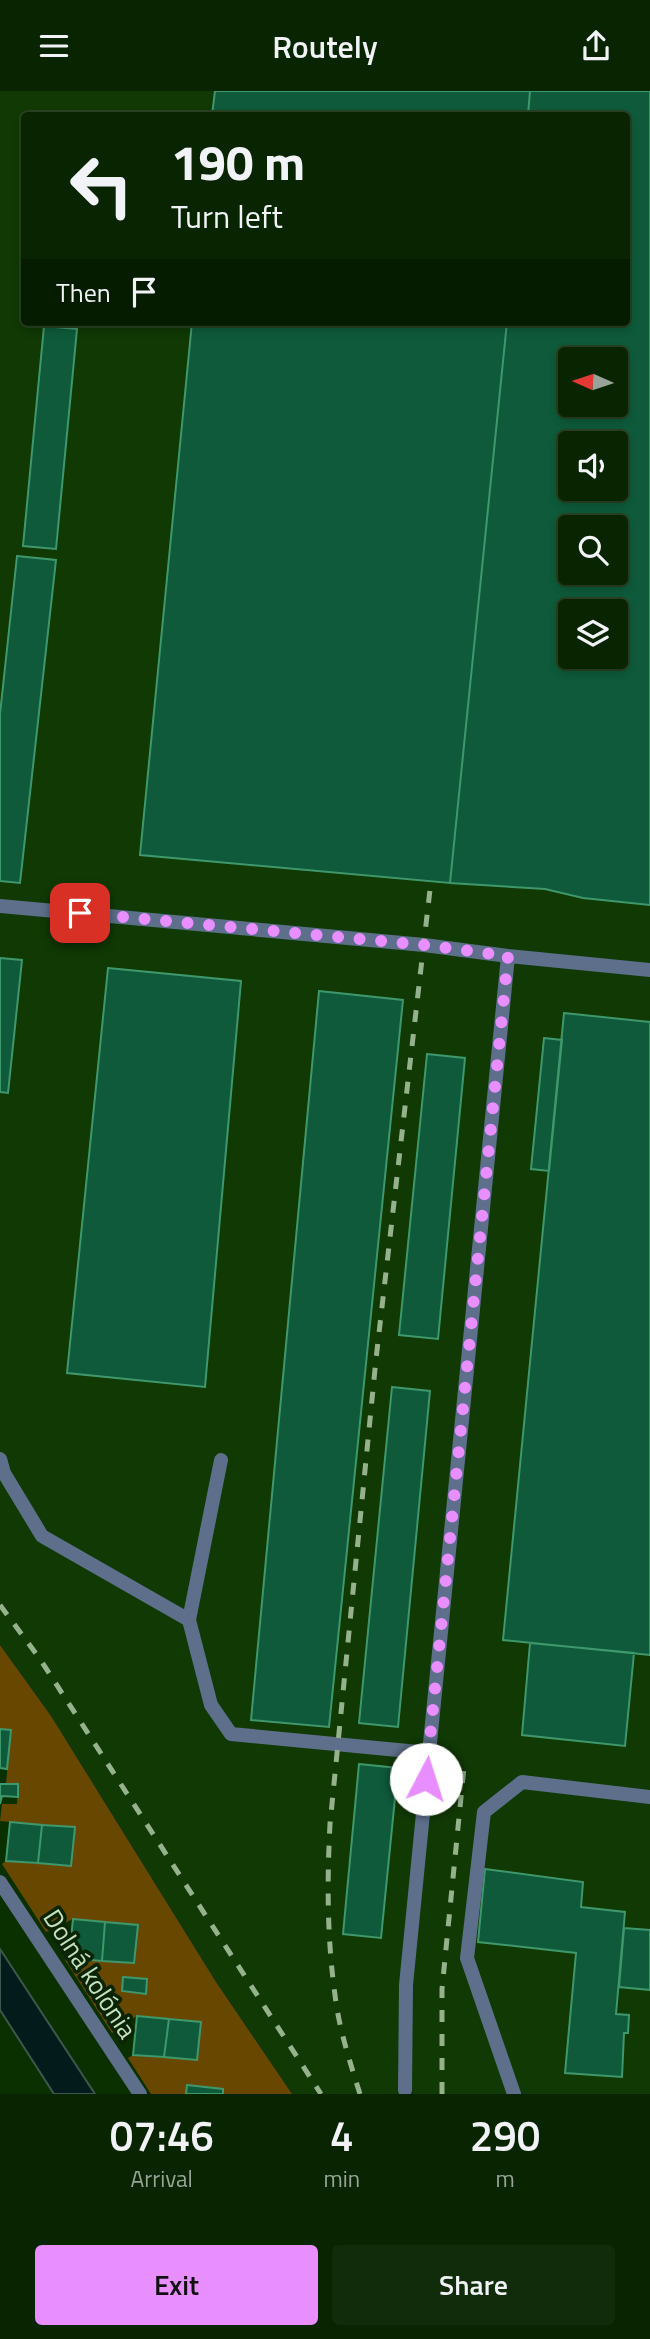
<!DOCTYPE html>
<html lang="en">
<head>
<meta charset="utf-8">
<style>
	body { margin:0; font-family:"Titillium Web",sans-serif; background:#112c0a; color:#f1f3f6; height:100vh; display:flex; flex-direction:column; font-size:26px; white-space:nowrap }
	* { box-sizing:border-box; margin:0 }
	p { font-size:23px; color:#98a499 }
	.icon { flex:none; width:38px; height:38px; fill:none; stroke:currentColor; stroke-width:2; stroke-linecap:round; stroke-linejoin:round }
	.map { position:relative; height:2003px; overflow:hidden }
	.side { display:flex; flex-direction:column; background:#082400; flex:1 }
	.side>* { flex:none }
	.banner { position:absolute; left:21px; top:21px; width:609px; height:214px; border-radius:7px; box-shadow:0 4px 10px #0003,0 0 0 2px #294122; background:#082400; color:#f1f3f6; overflow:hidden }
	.needle { width:46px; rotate:273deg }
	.fabs { position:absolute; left:558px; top:256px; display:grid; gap:14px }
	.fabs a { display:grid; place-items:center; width:70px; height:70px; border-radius:7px; background:#082400; box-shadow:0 4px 10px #0003,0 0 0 2px #294122; font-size:35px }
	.pin { position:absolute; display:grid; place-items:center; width:60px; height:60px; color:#fff; margin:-30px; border-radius:14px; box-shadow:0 4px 10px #0006 }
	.me { position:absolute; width:77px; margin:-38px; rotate:5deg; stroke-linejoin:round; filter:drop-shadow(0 0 5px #0008) }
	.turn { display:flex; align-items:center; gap:24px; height:147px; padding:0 35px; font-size:32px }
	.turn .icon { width:91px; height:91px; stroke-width:2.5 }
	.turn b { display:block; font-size:49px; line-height:60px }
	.then { display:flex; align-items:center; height:66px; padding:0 35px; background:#0003; gap:14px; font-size:26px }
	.eta { display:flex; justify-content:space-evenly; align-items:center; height:119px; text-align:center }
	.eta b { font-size:42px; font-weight:600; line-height:49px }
	.cta { display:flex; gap:14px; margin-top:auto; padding:14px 35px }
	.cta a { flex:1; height:80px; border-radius:7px; background:#e88eff; color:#111; font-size:28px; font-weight:600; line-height:80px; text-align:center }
	.cta a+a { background:#112c0a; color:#f1f3f6 }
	header { display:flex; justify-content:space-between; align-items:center; height:91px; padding:0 35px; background:#082400; font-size:32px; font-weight:600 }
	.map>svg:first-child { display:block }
	.built { fill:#103904; fill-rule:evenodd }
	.green { fill:#684801 }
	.water { fill:#041b1c; stroke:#3e564d; stroke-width:2 }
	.building { fill:#0e5a3a; stroke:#3f976c; stroke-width:2; fill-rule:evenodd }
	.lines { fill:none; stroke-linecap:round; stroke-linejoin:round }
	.service { stroke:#5d6f8a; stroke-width:14 }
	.rail { stroke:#95b28d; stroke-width:5; stroke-dasharray:12 12; stroke-linecap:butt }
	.route { stroke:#e88eff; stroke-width:12; stroke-dasharray:0 21.6 }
	.labels { text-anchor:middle; stroke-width:7; stroke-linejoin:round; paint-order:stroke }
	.street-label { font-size:26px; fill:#c6e1bf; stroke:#0a2404 }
</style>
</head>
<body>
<header><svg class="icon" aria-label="menu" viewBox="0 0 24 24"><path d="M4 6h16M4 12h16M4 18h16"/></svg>Routely<svg class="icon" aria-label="share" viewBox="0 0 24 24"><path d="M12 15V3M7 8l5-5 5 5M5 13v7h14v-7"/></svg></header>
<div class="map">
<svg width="650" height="2003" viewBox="0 0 650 2003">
	<rect width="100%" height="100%" fill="#0a3000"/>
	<path class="built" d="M0 0H650V2003H292L216 1891 51 1625 0 1554ZM24 24H626V231H24ZM570 268H616V313H570ZM570 352H616V397H570ZM570 436H616V481H570ZM570 520H616V565H570Z"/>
	<path class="green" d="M0 1554 51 1625 216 1891 292 2003H223V1998L188 1994 186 2003H151L128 1967 133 1964 197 1969 201 1931 137 1925 112 1942 65 1869 69 1867 134 1872 137 1834 73 1828 46 1841 2 1773 6 1770 71 1775 75 1737 0 1730 2 1713H17L18 1694 6 1693 11 1640 0 1638Z"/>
	<path class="water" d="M0 1858 95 2003H54L0 1919Z"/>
	<path class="building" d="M215 0H530L528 24H212Z
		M530 0H650V814L583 807 545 798 450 792 507 231H626V24H528ZM570 268H616V313H570ZM570 352H616V397H570ZM570 436H616V481H570ZM570 520H616V565H570Z
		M192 231H507L450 792 140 764Z
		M44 235 77 238 56 458 23 455Z
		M17 465 56 469 20 792 0 790V623Z
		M0 867 22 869 8 1002 0 1001Z
		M108 877 241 890 205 1296 67 1282Z
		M319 900 403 909 329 1636 251 1629Z
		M564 922 650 931V1564L503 1549Z
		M544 947 562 949 549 1080 531 1078Z
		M427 963 465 967 438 1248 399 1244Z
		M392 1296 430 1300 398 1636 359 1632Z
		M530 1552 634 1562 625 1655 522 1644Z
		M0 1638 11 1639 7 1678 0 1677Z
		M359 1673 398 1677 381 1847 343 1843Z
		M0 1693H18V1706L2 1705 0 1713Z
		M10 1731 42 1734 38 1772 6 1770Z
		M42 1734 75 1736 71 1775 38 1772Z
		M485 1778 583 1791 581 1816 625 1821 616 1923 629 1924 628 1942H624L622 1986 565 1982 576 1862 478 1851Z
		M73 1828 105 1831 102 1870 69 1867Z
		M105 1831 138 1834 134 1872 102 1870Z
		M624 1837 650 1839V1899L619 1896Z
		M123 1886 147 1888 146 1903 122 1900Z
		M137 1925 169 1928 164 1966 133 1964Z
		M169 1928 201 1931 197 1969 164 1966Z
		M187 1994 223 1998V2003H186Z"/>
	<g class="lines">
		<path class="service" d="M0 815 424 854 508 865 650 879
			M0 1368 4 1382 42 1445 189 1529 211 1614 231 1643 429 1662
			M189 1529 221 1369
			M0 1791 140 2003
			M405 1999 406 1894 508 865
			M514 2003 467 1867 484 1721 522 1691 650 1706"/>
		<path class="rail" d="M0 1514 40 1568 321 2003
			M360 2003C350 1971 339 1938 335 1904 327 1847 327 1790 330 1733L376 1268 431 790
			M442 2003V1898L464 1676"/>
	</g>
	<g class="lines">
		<path class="route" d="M80 822 424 854 508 865 426 1688"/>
	</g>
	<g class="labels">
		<g class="street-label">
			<text transform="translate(90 1883) rotate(57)" y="9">Dolná kolónia</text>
		</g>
	</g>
</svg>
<div class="fabs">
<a><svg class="needle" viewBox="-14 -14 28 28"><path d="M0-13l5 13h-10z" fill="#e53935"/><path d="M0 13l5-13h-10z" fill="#98a499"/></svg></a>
<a><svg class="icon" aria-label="sound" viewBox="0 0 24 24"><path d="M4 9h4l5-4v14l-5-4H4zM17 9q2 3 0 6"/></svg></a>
<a><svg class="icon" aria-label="search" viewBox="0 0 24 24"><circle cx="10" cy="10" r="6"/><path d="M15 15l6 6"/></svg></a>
<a><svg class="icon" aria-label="layers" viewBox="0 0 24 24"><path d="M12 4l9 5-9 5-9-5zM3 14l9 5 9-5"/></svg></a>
</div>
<div class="pin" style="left:80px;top:822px;background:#d93025"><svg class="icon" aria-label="arrive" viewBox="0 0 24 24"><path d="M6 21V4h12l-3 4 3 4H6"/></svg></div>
<svg class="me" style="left:426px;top:1688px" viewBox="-20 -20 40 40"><circle r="19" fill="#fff"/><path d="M0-13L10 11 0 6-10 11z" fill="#e88eff"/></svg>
<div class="banner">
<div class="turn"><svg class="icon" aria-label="left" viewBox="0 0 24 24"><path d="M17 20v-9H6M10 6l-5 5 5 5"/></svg><div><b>190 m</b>Turn left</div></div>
<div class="then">Then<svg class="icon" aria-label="arrive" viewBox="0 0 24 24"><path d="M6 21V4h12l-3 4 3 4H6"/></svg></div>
</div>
</div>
<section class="side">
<div class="eta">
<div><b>07:46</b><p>Arrival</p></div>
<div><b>4</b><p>min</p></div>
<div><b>290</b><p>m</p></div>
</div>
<div class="cta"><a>Exit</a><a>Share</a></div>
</section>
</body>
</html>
